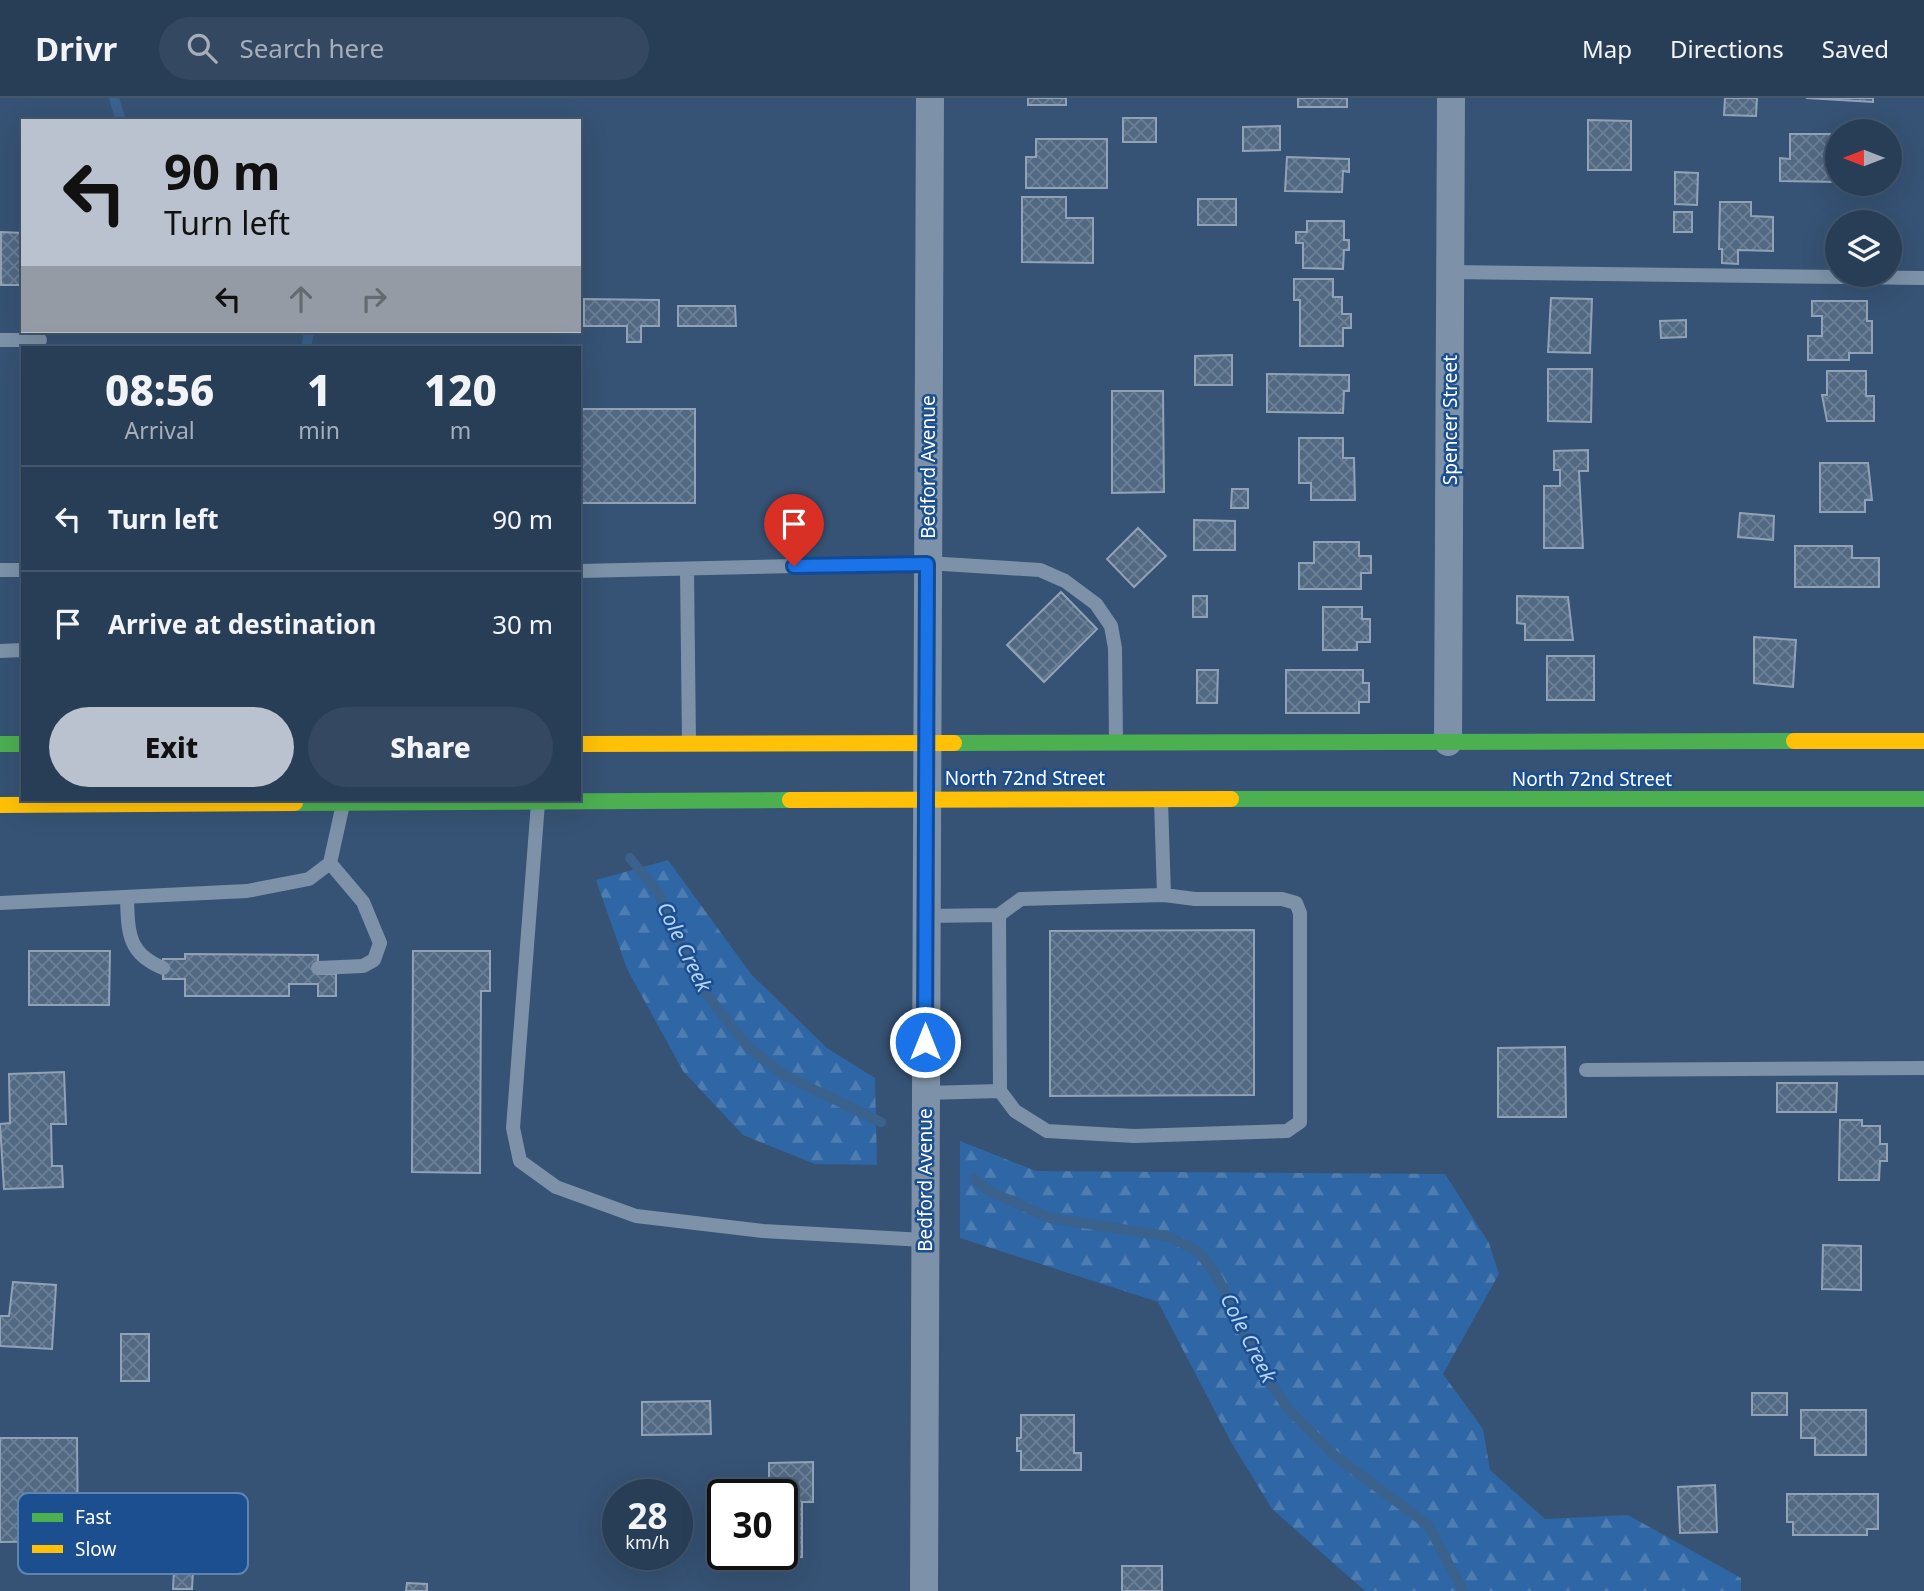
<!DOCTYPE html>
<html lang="en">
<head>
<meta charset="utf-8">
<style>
	body { margin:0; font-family:"Noto Sans",sans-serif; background:#344961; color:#f1f3f6; height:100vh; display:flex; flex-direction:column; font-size:26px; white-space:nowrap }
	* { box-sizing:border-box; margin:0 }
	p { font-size:23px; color:#a5aeba }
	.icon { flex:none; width:38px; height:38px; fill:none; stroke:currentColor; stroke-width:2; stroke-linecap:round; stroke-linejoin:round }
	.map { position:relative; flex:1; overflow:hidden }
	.sheet { position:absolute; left:21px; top:248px; width:560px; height:455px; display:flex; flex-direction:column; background:#283e57; border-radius:0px; box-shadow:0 7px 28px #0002,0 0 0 2px #44576d }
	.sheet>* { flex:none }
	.top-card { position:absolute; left:21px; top:21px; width:560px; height:214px; border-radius:0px; box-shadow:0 7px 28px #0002,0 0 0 2px #44576d; background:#b9c2ce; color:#111; overflow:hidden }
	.needle { width:46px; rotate:270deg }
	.fabs { position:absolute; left:1825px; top:21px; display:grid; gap:14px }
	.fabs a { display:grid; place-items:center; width:77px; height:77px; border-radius:50%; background:#283e57; box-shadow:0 7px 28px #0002,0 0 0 2px #44576d; font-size:35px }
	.speed { position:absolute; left:602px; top:1381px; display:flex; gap:14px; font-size:35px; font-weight:700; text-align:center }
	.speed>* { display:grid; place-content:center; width:91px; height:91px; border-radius:50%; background:#283e57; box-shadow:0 7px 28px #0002,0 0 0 2px #44576d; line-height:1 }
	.speed small { font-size:18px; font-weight:400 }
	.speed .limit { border:4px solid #111; border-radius:10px; background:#fff; color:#111 }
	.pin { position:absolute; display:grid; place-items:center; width:60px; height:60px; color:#fff; margin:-72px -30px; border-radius:50% 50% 50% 0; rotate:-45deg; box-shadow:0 0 7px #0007 }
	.pin .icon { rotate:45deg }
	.me { position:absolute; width:77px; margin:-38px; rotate:0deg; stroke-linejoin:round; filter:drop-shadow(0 0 5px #0008) }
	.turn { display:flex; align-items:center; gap:24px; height:147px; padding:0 28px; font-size:32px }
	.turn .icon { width:91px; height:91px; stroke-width:2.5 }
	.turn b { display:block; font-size:49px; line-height:60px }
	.lanes { display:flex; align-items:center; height:66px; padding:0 28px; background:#0003; justify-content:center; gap:35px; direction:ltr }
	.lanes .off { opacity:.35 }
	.eta { display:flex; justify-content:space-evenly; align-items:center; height:119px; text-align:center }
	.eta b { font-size:42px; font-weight:800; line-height:49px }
	.primary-button { display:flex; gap:14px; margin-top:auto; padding:14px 28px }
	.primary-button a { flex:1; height:80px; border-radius:42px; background:#b9c2ce; color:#111; font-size:28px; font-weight:800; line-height:80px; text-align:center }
	.primary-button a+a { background:#344961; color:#f1f3f6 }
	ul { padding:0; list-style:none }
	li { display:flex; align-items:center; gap:21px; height:105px; padding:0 28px; border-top:2px solid #44576d }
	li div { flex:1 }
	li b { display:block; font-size:26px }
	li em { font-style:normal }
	header { display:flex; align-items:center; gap:42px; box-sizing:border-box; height:98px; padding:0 35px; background:#283e57; border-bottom:2px solid #44576d }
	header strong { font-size:33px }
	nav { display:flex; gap:38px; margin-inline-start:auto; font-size:24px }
	.search { width:490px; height:63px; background:#344961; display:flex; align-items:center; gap:18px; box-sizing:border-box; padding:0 24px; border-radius:38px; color:#a5aeba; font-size:26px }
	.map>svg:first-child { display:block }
	.forest { fill:url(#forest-firs) }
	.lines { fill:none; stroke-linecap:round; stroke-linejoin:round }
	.stream { stroke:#3b618d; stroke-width:10 }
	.building { fill:url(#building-cross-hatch); stroke:#92a2b6; stroke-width:2 }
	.lane { stroke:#7d92a8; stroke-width:14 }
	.street { stroke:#7d92a8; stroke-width:28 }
	.fast { stroke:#4caf50; stroke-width:16 }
	.slow { stroke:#ffc107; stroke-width:16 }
	.route-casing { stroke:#114b97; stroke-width:18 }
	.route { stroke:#1a73e8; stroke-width:12 }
	.labels { text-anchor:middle; stroke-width:5; stroke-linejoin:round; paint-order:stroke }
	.street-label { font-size:19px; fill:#fff; stroke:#1b4f8f }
	.water-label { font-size:21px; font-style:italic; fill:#b5d3f5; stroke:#1b4f8f }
	.key { fill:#1b4f8f; stroke:#5f84b1; stroke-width:2 }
	.key-label { font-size:19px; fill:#fff }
</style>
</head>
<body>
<header>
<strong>Drivr</strong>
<div class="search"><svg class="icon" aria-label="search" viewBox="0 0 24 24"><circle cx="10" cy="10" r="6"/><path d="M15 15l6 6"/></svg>Search here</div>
<nav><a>Map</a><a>Directions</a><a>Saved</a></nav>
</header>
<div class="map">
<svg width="1924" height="1493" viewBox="0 0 1924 1493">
	<defs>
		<pattern id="forest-firs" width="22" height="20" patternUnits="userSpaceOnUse" patternTransform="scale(1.75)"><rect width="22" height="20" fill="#2f66a5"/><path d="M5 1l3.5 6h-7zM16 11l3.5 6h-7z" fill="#4e7db2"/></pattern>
		<pattern id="building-cross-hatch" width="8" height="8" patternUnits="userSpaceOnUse" patternTransform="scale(1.75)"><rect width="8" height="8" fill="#526984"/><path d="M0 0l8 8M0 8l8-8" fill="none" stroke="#6c8096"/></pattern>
	</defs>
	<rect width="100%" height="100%" fill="#365274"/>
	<path class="forest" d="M668 762 751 876 827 950 875 980 877 1067 815 1066 743 1037 683 973 627 871 596 782Z
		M960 1043 1036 1073 1445 1076 1489 1145 1499 1176 1443 1276 1483 1331 1490 1372 1545 1421 1628 1417 1741 1480V1493H1365L1272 1411 1231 1344 1158 1204 960 1140Z"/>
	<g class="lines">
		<path class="stream" d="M114 0 121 23
			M306 250 309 233
			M630 760 658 795 701 889 749 950 784 977 881 1024
			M974 1081 989 1093 1050 1120 1167 1138 1198 1153 1218 1180 1260 1270 1289 1312 1334 1357 1428 1427 1463 1493"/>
	</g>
	<path class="building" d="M1028 0H1066V7H1028Z
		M1298 0H1347V9H1298Z
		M1725 0H1757L1756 18 1724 17Z
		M1806 0H1873V4Z
		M1123 20H1156V44H1123Z
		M1588 22 1631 23V72H1588Z
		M1280 28V52L1243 53V29Z
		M1790 36H1838V84L1780 83V60L1790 61Z
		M1036 41H1107V90H1026V59H1036Z
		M1287 59 1349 61V74L1343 73 1342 94 1285 93Z
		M1675 74 1698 75 1697 107 1675 106Z
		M1022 99H1066V120H1093V165L1022 164Z
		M1198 101H1236V127H1198Z
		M1720 104H1751V118L1773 119V153L1738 152V166L1722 165V151H1719Z
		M1674 114H1692V134H1674Z
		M1307 123H1344V142H1349V152H1344L1343 171 1303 170V145H1296V134H1307Z
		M1 134 23 135V187H1Z
		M1294 181H1333V199H1342V216H1351V230H1343V248H1300V202H1294Z
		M1551 200 1592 201 1590 255 1548 254Z
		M584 201 659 202V228H641V244H627V228H584Z
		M1812 203H1867V223H1872V255H1849V262H1808V238H1822V218H1812Z
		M678 208H735L736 228H678Z
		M1686 222V239L1661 240 1660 223Z
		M1232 257V287H1195V258Z
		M1548 271H1592L1591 324 1548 323Z
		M1827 273H1866V298H1874V323H1827L1822 297H1827Z
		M1267 276 1349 277V293H1344L1343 315 1267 314Z
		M1112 293H1163L1164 394 1112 395Z
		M579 311H695V405H579Z
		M1299 340H1343V360H1354L1355 402H1311V385H1299Z
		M1588 352V373H1579L1583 450H1544V388H1560V372H1554V353Z
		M1820 365H1868L1872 402H1865V414H1820Z
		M1232 391H1248V410H1231Z
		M1740 415 1774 418 1773 442 1738 439Z
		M1194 422 1235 423V452H1194Z
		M1138 430 1166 458 1134 489 1107 461Z
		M1314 444H1359V458H1371V475H1361V491H1299V465H1314Z
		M1795 448H1852V460H1879V489H1795Z
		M1061 494 1097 531 1044 584 1007 547Z
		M1193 498H1207V519H1193Z
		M1517 498 1568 499 1573 542H1525V526L1517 525Z
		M1323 509H1362V521H1370V544H1357V552H1323Z
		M1754 539 1796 542 1793 589 1754 585Z
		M1547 558H1594V602H1547Z
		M1197 572H1218L1217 605H1197Z
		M1286 572H1363V585H1369V604H1359V615H1286Z
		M1254 832V997L1050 998V833Z
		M29 853H110L109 907H29Z
		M413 853H490V893H481L480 1075 412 1074Z
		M185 856 318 857V876H336V898H318V886H289V898H185V881H163V861H185Z
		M1565 949 1566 1019H1498V950Z
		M64 974 66 1026H51L52 1068H62L63 1089 4 1091 0 1026 10 1025 9 976Z
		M1777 985H1837L1836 1014H1777Z
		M1840 1022H1862V1028H1880V1046H1887V1063H1880L1879 1082H1839Z
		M1823 1147 1861 1148V1192L1822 1191Z
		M13 1184 56 1187 52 1251 0 1248V1218H9Z
		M121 1236H149V1283H121Z
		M1752 1295H1787V1317H1752Z
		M710 1303 711 1336 642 1337V1304Z
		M1801 1312H1866V1357H1815V1340H1801Z
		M1021 1317H1074V1355H1081V1372H1021V1353H1017V1340H1021Z
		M0 1340H77L78 1443 0 1444Z
		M813 1364V1404H802V1459L735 1462V1456H782V1396H769V1365Z
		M1715 1387 1717 1434 1680 1435 1678 1389Z
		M1787 1396H1878V1431H1867V1437H1793V1424H1787Z
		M1122 1468H1162V1493H1122Z
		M174 1472 193 1473 192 1491H173Z
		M407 1485 427 1486V1493H406Z"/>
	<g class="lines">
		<path class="lane" d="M1450 174 1924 180
			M0 242H40
			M687 471 689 645
			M0 472H23
			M579 473 927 465 1040 472 1065 483 1096 506 1111 528 1115 550 1116 645
			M0 553 23 552
			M1161 703 1164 797
			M538 705 513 1030 520 1063 556 1089 636 1118 763 1133 924 1142
			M127 800C128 835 128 856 163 870
			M0 805 247 793 309 781 330 765 343 706
			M926 818 999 817 1021 801 1164 797 1195 801H1282L1296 805 1300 815V1024L1287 1033 1134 1038 1047 1033 1015 1013 1000 993 999 817
			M318 870 363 868 374 862 380 845 363 804 330 765
			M1586 972 1924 970
			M925 995 1000 993"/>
		<path class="street" d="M1448 644 1451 0
			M924 1493 930 0"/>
		<path class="fast" d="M954 645 1794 643
			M0 646H23
			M1231 701H1924
			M295 705 790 702"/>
		<path class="slow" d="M1794 643H1924
			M579 646 954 645
			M790 702 1231 701
			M0 707 295 705"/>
	</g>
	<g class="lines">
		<g class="route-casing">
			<path id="route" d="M794 468 927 466 925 944"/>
		</g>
		<use href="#route" class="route"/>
	</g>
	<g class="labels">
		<g class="street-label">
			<text transform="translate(1450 322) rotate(-90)" y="7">Spencer Street</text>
			<text transform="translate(928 369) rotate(-90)" y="7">Bedford Avenue</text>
			<text x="1025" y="687">North 72nd Street</text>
			<text x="1592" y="688">North 72nd Street</text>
			<text transform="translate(925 1082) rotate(-90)" y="7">Bedford Avenue</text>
		</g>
		<g class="water-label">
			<text transform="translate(684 849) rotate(64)" y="7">Cole Creek</text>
			<text transform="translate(1248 1240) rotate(63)" y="7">Cole Creek</text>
		</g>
	</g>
	<rect x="18" y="1395" width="230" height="81" rx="10" class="key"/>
	<rect x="32" y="1415" width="31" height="9" fill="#4caf50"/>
	<rect x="32" y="1447" width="31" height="8" fill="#ffc107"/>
	<g class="key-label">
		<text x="75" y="1426">Fast</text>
		<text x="75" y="1458">Slow</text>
	</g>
</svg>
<div class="fabs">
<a><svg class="needle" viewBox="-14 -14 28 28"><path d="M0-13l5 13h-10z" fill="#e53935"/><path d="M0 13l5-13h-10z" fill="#a5aeba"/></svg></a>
<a><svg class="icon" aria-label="layers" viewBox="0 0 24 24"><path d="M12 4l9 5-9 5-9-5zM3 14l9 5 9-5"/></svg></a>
</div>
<div class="speed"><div>28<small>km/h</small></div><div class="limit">30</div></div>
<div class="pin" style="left:794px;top:468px;background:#d93025"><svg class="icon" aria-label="arrive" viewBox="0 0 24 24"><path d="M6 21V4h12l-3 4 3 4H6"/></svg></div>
<svg class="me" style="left:925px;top:944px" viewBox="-20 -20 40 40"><circle r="17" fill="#1a73e8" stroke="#fff" stroke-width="3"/><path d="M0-11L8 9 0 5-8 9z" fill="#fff"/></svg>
<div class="top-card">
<div class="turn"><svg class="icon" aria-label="left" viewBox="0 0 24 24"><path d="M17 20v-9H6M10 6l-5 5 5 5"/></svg><div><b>90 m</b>Turn left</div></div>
<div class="lanes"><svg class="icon" aria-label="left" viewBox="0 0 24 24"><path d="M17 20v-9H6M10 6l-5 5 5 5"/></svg><svg class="icon off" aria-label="ahead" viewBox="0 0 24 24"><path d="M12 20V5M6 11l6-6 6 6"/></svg><svg class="icon off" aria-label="right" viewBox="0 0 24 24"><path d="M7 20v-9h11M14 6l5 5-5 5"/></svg></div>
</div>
<section class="sheet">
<div class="eta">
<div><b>08:56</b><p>Arrival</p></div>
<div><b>1</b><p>min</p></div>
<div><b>120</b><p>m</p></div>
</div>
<ul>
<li><svg class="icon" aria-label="left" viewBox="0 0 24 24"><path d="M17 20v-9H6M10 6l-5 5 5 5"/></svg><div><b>Turn left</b></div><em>90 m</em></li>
<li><svg class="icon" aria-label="arrive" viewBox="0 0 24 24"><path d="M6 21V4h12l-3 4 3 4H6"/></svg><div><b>Arrive at destination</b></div><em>30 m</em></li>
</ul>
<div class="primary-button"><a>Exit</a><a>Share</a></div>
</section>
</div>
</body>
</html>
